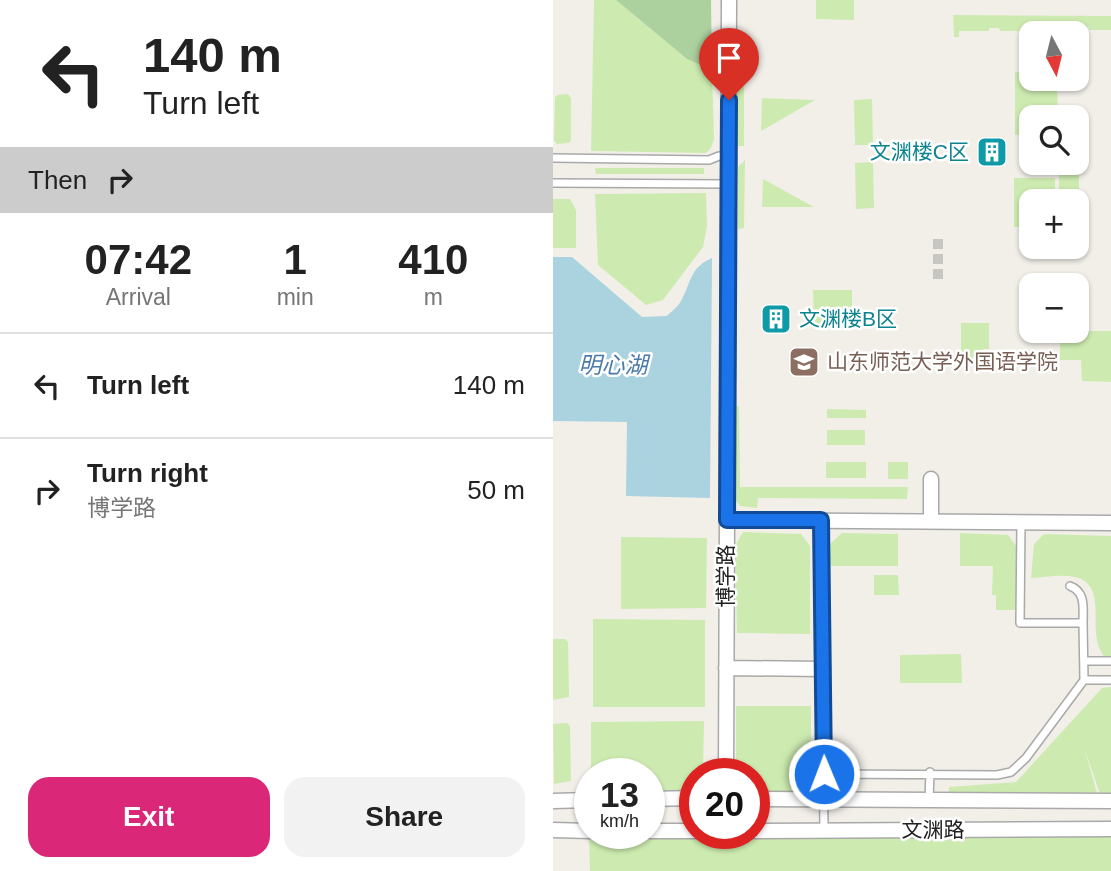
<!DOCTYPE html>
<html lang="en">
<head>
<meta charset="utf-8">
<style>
	body { margin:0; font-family:Arial,"Noto Sans SC",sans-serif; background:#f2f2f2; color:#222; height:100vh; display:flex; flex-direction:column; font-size:26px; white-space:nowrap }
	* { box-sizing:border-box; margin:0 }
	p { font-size:23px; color:#767676 }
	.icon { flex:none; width:38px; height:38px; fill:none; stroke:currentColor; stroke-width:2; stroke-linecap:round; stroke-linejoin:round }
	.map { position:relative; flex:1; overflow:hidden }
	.details { display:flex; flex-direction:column; background:#fff; width:553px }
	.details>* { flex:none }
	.guide { background:#fff; color:#222; overflow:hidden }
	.needle { width:46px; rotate:173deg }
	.fabs { position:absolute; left:466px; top:21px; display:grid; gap:14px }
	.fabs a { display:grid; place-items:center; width:70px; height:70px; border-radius:14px; background:#fff; box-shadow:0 2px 5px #0004; font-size:35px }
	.speed { position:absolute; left:21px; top:758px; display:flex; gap:14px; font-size:35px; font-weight:700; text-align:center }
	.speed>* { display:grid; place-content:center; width:91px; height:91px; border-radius:50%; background:#fff; box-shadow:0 2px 5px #0004; line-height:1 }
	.speed small { font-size:18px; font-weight:400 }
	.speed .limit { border:10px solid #d22; background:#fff; color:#111 }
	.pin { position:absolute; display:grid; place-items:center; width:60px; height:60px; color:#fff; margin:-72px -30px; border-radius:50% 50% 50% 0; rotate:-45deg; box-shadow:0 0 7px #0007 }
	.pin .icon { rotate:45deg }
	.me { position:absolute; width:77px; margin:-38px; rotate:359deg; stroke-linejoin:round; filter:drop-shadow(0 0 5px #0008) }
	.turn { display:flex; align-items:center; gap:24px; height:147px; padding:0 28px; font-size:32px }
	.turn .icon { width:91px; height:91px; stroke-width:2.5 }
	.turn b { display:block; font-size:49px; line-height:60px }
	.then { display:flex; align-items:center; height:66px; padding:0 28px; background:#0003; gap:14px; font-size:26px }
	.eta { display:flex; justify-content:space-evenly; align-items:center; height:119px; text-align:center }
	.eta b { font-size:42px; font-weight:700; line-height:49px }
	.primary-button { display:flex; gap:14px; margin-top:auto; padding:14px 28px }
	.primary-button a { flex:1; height:80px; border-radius:21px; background:#db2777; color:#fff; font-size:28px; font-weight:700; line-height:80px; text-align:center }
	.primary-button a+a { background:#f2f2f2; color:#222 }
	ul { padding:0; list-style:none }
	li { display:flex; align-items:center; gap:21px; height:105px; padding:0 28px; border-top:2px solid #e0e0e0 }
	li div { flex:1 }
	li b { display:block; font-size:26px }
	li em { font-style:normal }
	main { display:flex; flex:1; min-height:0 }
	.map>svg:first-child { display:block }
	.grass { fill:#cdebb0 }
	.forest { fill:#add19e }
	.water { fill:#aad3df }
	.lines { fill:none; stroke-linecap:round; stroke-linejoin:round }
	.pedestrian-tunnel { stroke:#c8c6c1; stroke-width:10; stroke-dasharray:10 5; stroke-linecap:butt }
	.service-casing { stroke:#a9a9a9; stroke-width:10 }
	.minor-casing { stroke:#a9a9a9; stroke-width:17 }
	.service { stroke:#fff; stroke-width:7 }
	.minor { stroke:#fff; stroke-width:14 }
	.route-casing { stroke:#114b97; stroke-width:18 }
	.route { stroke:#1a73e8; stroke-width:12 }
	.labels { text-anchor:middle; stroke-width:5; stroke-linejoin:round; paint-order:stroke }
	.culture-label { font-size:21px; fill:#0d838f; stroke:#fff; text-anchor:end }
	.education-label { font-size:21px; fill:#785e54; stroke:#fff; text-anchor:start }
	.street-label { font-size:21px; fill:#222; stroke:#fff }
	.water-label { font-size:23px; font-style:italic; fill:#4a7aab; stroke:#fff }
</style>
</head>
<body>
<main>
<section class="details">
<div class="guide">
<div class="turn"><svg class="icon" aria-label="left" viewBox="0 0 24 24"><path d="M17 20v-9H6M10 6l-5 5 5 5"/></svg><div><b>140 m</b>Turn left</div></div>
<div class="then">Then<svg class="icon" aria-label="right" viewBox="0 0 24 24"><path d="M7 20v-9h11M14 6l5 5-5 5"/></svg></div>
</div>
<div class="eta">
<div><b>07:42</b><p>Arrival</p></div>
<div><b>1</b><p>min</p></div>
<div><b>410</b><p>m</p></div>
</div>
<ul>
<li><svg class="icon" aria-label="left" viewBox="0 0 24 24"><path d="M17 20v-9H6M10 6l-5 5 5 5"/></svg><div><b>Turn left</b></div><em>140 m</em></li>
<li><svg class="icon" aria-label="right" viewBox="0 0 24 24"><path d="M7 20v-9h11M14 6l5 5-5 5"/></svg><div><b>Turn right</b><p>博学路</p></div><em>50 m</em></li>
</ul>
<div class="primary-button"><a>Exit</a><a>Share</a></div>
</section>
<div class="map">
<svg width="558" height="871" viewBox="0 0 558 871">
	<rect width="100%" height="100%" fill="#f2efe9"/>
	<path class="grass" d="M41 0H63L134 59 159 70 161 139 158 148 153 153 38 151Z
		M263 0H301V20L263 19Z
		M400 15 558 16V30H536V27H528L527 31H447L446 28H436V31H406V37H401Z
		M462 72H478V79H523L524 72V87H504L505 117H478V135H462Z
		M184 87H191V146H184Z
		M15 94 18 98V140L16 143 4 144 1 140 2 97 5 95Z
		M209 98 262 100 208 131Z
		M319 99 320 145H302L301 100Z
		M192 160 191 228 185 229V167Z
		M320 162 321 208 303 209 302 163Z
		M42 168H151V174H43Z
		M526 173V193H506V174Z
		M461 178H502V201H478V227H461Z
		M210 179 261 207H209Z
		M153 193 154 226 150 247 110 300 93 305 45 265 42 194Z
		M0 199H17L23 210V248H0Z
		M260 290H299V328L261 329Z
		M408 323H436V349H430V358L408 359Z
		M507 331H558V382L529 381 528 360H507Z
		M183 406H186L187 487H355L354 499 205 498 204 508 187 506 180 497Z
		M274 409 313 410V418H274Z
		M274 430H312V445H274Z
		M273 462H313V478H273Z
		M335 462H355V479H335Z
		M190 532 248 534 257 546V634L184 633 182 546Z
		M289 533 345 534V566H277V544Z
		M407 533 455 535 464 547V610H443V595H439L440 566H407Z
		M491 534 558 536V657H552C531 633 558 586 522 577 509 574 491 577 478 578L481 544Z
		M68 537 154 538 153 608 68 609Z
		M321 575H345L346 595H321Z
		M40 619 152 620V707H40Z
		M0 639H12L15 642 16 697 0 700Z
		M408 654 409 683H347V655Z
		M558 687V797L549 800 532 750 547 804 395 799 396 787 463 782 549 688Z
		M183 706H258V796H201V774H183Z
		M151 721 150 773 142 774V790H96V774L38 773V722Z
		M14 723 17 726 18 781 1 784 0 724Z
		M558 836V871H37L36 837Z"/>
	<path class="forest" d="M63 0H158L159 70 134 59Z"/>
	<path class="water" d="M0 257H19L89 317 114 316C119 311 126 306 129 299 139 280 137 268 159 258L157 498 73 496 74 422 0 421Z"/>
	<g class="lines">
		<path class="pedestrian-tunnel" d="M385 239V280"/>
		<g class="service-casing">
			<path id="service" d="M0 158 156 160 166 156
				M0 183 175 184
				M268 521 271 831
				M517 586C533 592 530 608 530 623
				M531 661H558
				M531 680H558
				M271 774 444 775 458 772 473 758 531 680 530 623H467L468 521
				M376 800 377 772"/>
		</g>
		<g class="minor-casing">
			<path id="minor" d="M174 520 558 523
				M378 521V479
				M173 668 270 669
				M173 774 176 0
				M96 799 142 798
				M201 799 558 801
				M0 801 37 800
				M0 830 37 831
				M96 831H142
				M201 831 558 829"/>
		</g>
		<use href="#service" class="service"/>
		<use href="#minor" class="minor"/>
	</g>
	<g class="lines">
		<g class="route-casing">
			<path id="route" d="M176 100 174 520H268L271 774"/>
		</g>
		<use href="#route" class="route"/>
	</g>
	<defs>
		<g id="building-square" transform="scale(1.575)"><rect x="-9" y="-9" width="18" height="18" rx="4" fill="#0f9aa8" stroke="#fff"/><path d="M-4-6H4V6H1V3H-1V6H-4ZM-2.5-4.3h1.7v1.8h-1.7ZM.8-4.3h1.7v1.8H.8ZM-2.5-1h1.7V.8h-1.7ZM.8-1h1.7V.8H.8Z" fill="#fff"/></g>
		<g id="university-square" transform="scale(1.575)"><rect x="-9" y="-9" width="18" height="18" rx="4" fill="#8d6e63" stroke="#fff"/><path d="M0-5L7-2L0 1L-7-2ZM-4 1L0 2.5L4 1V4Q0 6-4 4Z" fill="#fff"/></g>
	</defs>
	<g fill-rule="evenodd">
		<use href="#building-square" x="439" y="152"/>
		<use href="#building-square" x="223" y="319"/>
		<use href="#university-square" x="251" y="362"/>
	</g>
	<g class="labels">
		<g class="culture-label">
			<text x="416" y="159">文渊楼C区</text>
			<text x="246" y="326" text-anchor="start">文渊楼B区</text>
		</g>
		<g class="education-label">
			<text x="274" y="369">山东师范大学外国语学院</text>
		</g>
		<g class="street-label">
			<text transform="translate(173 576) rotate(-90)" y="7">博学路</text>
			<text x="380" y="837">文渊路</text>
		</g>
		<g class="water-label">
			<text x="60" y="373">明心湖</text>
		</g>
	</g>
</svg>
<div class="fabs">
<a><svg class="needle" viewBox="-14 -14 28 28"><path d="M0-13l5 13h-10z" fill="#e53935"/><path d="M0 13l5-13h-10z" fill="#767676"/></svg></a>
<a><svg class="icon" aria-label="search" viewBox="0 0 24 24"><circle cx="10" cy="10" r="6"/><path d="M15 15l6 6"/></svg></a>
<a>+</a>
<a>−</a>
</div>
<div class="speed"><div>13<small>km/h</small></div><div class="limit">20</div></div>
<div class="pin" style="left:176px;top:100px;background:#d93025"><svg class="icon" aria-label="arrive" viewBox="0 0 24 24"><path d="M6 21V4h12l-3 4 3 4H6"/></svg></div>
<svg class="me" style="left:271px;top:774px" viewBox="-20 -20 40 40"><circle r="17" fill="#1a73e8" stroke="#fff" stroke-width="3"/><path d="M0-11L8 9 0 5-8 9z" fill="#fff"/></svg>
</div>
</main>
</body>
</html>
